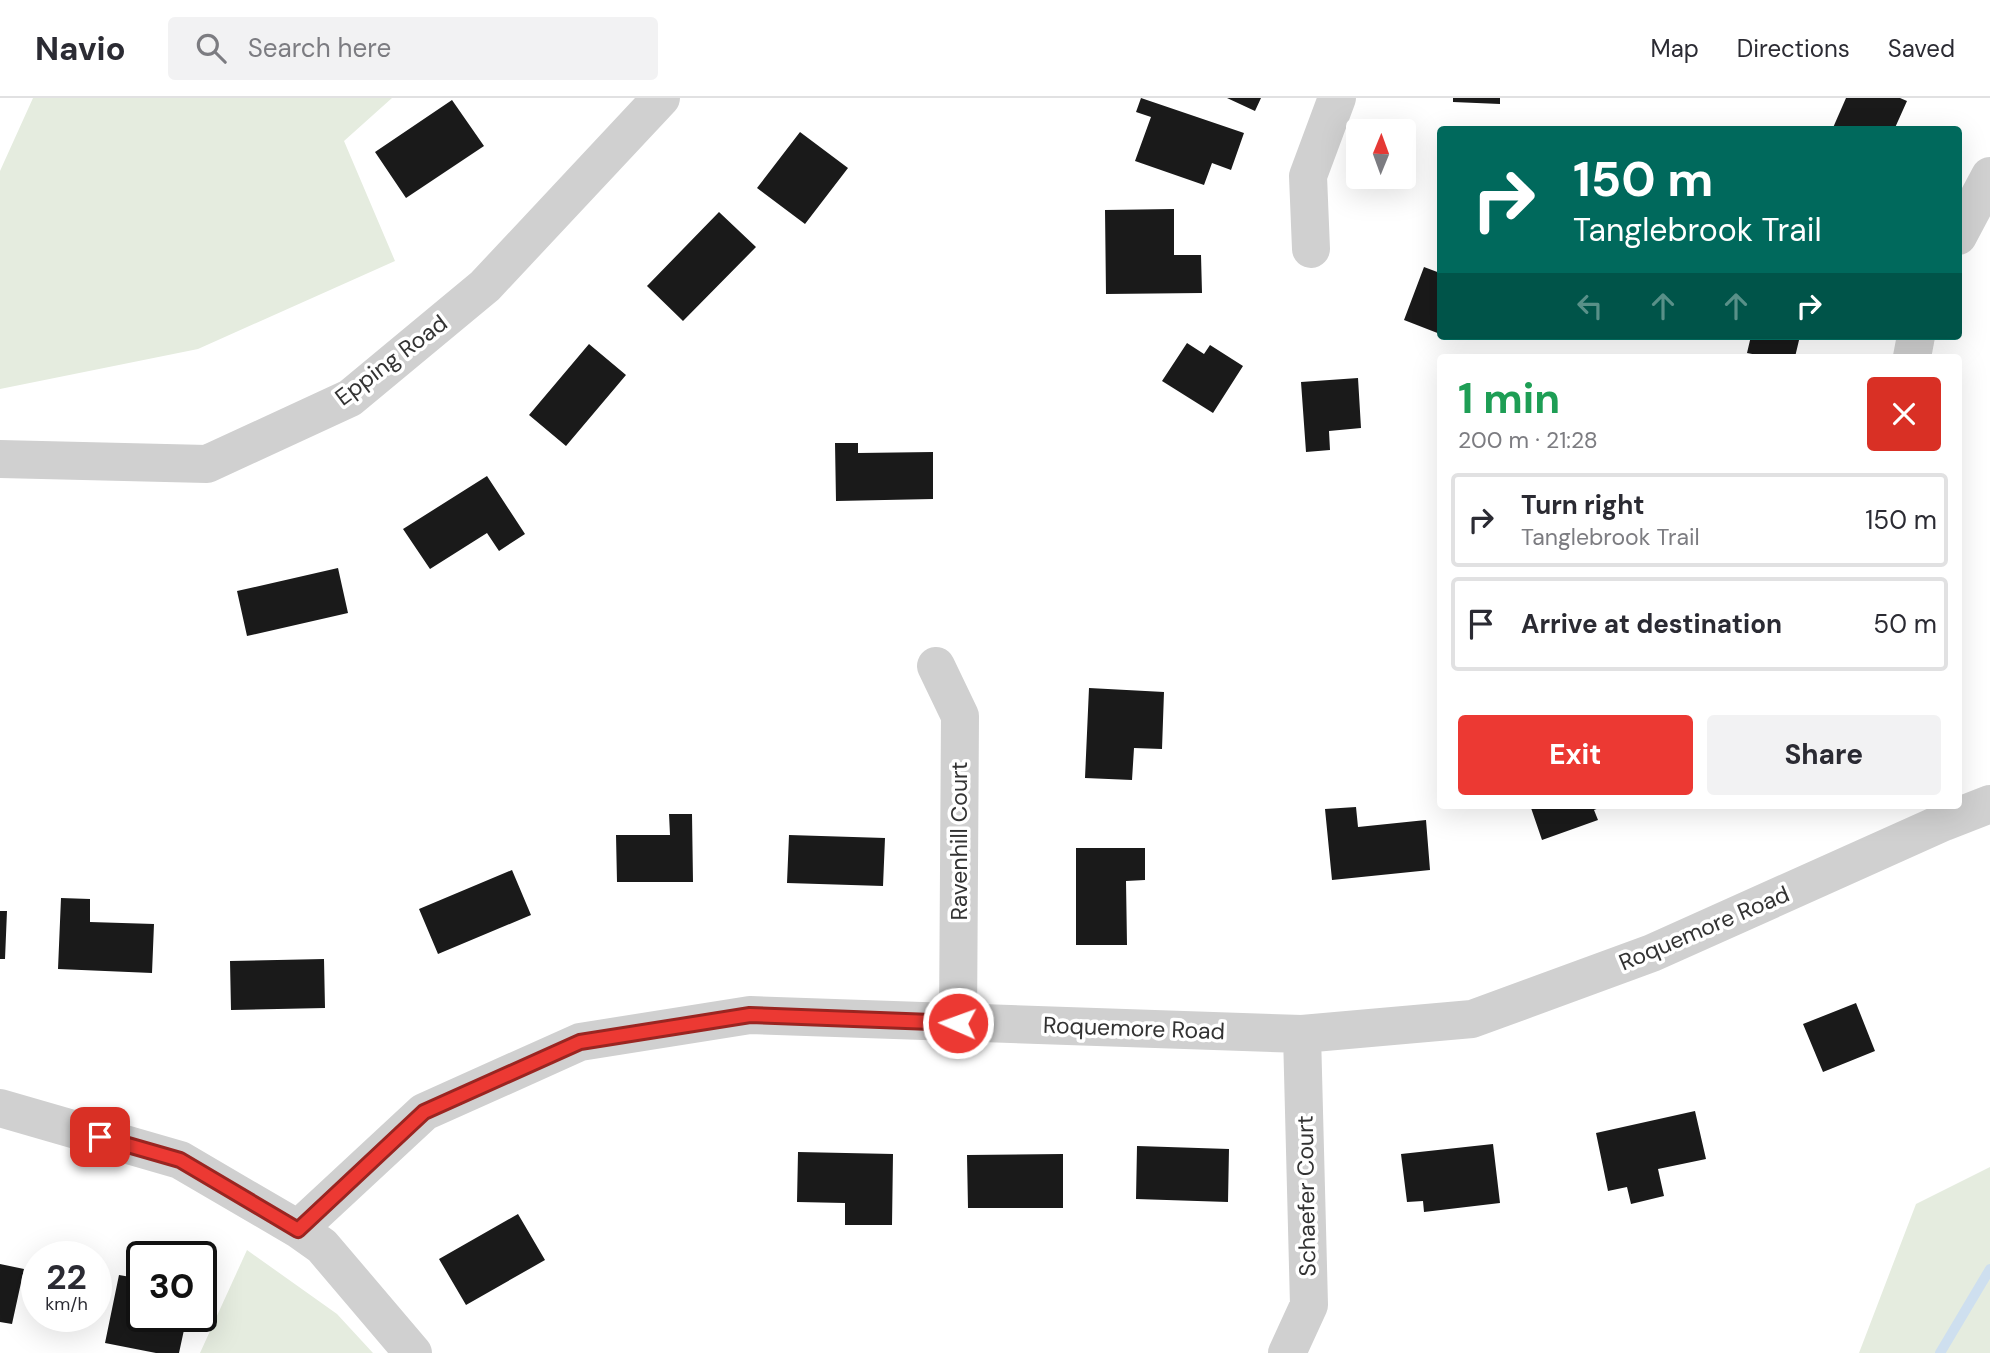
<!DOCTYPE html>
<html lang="en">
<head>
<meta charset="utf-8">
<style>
	body { margin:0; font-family:"DM Sans",sans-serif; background:#f2f2f3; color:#2b2b33; height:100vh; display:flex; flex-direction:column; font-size:26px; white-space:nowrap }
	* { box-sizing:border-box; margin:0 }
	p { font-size:23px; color:#7c7c81 }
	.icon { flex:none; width:38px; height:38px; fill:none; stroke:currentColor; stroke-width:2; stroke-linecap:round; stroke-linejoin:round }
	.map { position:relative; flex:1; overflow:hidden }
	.sheet { position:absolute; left:1437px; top:256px; width:525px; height:455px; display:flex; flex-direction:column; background:#fff; border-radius:7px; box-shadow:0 7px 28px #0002 }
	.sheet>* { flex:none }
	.hud { position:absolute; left:1437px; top:28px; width:525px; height:214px; border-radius:7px; box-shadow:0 7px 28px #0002; background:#00695c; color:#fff; overflow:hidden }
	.needle { width:46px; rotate:1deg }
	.tools { position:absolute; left:1346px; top:21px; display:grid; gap:14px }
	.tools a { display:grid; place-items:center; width:70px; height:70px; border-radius:7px; background:#fff; box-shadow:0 7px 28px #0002; font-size:35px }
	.speed { position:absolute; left:21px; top:1143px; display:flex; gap:14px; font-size:35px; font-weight:700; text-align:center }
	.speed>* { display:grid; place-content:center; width:91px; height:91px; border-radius:50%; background:#fff; box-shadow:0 7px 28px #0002; line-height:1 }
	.speed small { font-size:18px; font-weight:400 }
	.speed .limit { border:4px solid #111; border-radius:10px; background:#fff; color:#111 }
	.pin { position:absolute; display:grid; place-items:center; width:60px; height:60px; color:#fff; margin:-30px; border-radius:14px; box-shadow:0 4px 10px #0006 }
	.me { position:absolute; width:77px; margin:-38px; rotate:272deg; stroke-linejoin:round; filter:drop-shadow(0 0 5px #0008) }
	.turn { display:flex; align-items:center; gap:24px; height:147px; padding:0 21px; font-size:32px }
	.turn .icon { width:91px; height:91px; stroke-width:2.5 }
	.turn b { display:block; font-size:49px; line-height:60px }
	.lanes { display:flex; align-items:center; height:66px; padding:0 21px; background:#0003; justify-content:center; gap:35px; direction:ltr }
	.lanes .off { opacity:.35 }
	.round { display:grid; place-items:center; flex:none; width:74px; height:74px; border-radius:7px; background:#f2f2f3 }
	.headline { display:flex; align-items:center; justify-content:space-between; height:119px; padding:0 21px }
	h1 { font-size:42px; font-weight:700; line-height:52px; color:#1e9e55 }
	.action { display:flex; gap:14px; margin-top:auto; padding:14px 21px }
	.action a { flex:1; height:80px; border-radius:7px; background:#ec3933; color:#fff; font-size:28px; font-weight:700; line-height:80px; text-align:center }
	.action a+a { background:#f2f2f3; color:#2b2b33 }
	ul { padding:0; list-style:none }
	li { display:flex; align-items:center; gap:21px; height:94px; margin:0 14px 10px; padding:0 7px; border:4px solid #e1e1e2; border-radius:7px }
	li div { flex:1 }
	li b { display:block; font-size:26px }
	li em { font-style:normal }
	header { display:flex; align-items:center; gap:42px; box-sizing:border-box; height:98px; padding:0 35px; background:#fff; border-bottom:2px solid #e1e1e2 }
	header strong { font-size:33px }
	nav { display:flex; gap:38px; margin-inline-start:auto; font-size:24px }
	.search { width:490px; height:63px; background:#f2f2f3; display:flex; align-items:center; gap:18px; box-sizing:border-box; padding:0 24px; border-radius:7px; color:#7c7c81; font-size:26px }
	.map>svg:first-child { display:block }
	.green { fill:#e5ecdf }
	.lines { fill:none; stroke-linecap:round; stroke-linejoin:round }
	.stream { stroke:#cedfef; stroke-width:10 }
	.building { fill:#1a1a1a }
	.minor { stroke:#d0d0d0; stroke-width:38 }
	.route-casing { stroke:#992521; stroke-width:18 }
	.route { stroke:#ec3933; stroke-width:12 }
	.labels { text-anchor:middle; stroke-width:7; stroke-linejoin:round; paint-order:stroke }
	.street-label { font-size:23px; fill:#333; stroke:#fff }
</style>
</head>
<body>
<header>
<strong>Navio</strong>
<div class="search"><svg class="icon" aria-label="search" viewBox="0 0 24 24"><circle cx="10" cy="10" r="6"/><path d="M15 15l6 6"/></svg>Search here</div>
<nav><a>Map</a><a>Directions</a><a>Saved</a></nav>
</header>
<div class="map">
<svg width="1990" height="1255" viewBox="0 0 1990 1255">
	<rect width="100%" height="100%" fill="#fff"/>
	<path class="green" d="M33 0H392L344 43 395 163 198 251 0 291V73Z
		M1990 1069V1255H1859L1916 1106Z
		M247 1152 337 1216 373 1255H200Z"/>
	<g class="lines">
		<path class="stream" d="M1940 1255 1990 1171"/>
	</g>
	<path class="building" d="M1141 0 1244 35 1231 72 1212 65 1204 87 1135 63 1151 19 1136 14Z
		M1227 0H1261L1255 13Z
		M1453 0H1500V6L1453 4Z
		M1846 0H1900L1907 3 1894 32H1832Z
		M452 2 484 48 406 100 375 54Z
		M800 34 848 70 805 126 757 90Z
		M1174 111V157H1201L1202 195 1106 196 1105 112Z
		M719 114 756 149 683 223 647 188Z
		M1424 169 1440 175V236L1404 222Z
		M1751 238H1800L1795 259H1768L1747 255Z
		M1187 245 1204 256 1210 247 1243 268 1213 315 1162 283Z
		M589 246 626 277 566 348 529 317Z
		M1358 280 1361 330 1329 333 1330 352 1306 354 1301 284Z
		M835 345H858V355L933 354V401L836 403Z
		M487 378 525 436 499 453 487 435 430 471 403 431Z
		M338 470 348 515 247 538 237 493Z
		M1089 590 1164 594 1162 651 1134 650 1132 682 1085 680Z
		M1530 707H1607L1594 712 1598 722 1542 742Z
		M1356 709 1358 729 1426 722 1430 772 1332 782 1325 711Z
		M669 716H692L693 784H617L616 737H670Z
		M789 737 885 740 883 788 787 785Z
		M1076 750H1145V782L1126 783 1127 847H1076Z
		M512 772 531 817 438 856 419 811Z
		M61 800 90 801V824L154 826 152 875 58 871Z
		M0 813H7L5 861H0Z
		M324 861 325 910 231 912 230 863Z
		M1856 905 1875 953 1823 974 1803 926Z
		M1695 1013 1706 1061 1658 1071 1664 1098 1631 1106 1627 1089 1608 1093 1596 1035Z
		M1493 1046 1500 1105 1424 1114 1423 1103 1407 1104 1401 1056Z
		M1137 1048 1229 1051 1228 1104 1136 1101Z
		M798 1054 893 1056 892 1127H845V1105L797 1104Z
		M1063 1056V1110H968L967 1057Z
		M518 1116 545 1162 466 1207 439 1161Z
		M0 1166 24 1171 12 1226 0 1224Z
		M119 1177 142 1181V1218H187L179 1255H156L105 1245Z"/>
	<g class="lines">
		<path class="minor" d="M1958 138 1990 78
			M1311 151 1308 78 1337 0
			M1912 259 1916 238
			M0 361 207 366 350 300 485 188 661 0
			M936 568 960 618 958 925
			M0 1010 180 1062 298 1131 322 1148 413 1255
			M298 1131 424 1014 580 944 750 917 1302 936 1472 921 1652 855 1944 724 1990 706
			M1287 1255 1309 1207 1302 936"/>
	</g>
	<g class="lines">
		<g class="route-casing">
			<path id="route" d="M100 1039 180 1062 298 1132 424 1014 580 944 750 917 958 925"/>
		</g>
		<use href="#route" class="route"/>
	</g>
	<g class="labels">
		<g class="street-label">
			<text transform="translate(391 262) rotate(-37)" y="8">Epping Road</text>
			<text transform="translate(959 743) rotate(-90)" y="8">Ravenhill Court</text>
			<text transform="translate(1704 830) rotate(-23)" y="8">Roquemore Road</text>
			<text transform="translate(1134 930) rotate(2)" y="8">Roquemore Road</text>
			<text transform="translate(1306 1098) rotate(-91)" y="8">Schaefer Court</text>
		</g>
	</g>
</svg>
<div class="tools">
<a><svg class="needle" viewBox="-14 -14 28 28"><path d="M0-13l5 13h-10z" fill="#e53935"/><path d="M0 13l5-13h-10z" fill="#7c7c81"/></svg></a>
</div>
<div class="speed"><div>22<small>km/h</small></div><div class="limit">30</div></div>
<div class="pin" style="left:100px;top:1039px;background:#d93025"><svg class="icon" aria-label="arrive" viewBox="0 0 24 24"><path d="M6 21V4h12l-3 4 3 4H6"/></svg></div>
<svg class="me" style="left:958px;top:925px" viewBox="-20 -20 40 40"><circle r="17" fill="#ec3933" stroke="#fff" stroke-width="3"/><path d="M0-11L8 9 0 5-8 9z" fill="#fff"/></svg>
<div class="hud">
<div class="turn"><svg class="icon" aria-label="right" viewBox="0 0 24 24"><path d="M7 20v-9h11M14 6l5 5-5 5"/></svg><div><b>150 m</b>Tanglebrook Trail</div></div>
<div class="lanes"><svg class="icon off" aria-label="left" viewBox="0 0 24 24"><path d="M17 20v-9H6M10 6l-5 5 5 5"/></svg><svg class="icon off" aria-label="ahead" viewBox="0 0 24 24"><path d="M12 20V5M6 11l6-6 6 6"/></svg><svg class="icon off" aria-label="ahead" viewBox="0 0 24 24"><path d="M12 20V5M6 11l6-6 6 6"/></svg><svg class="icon" aria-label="right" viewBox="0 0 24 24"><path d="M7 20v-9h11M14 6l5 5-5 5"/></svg></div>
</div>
<section class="sheet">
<div class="headline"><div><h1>1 min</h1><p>200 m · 21:28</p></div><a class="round" style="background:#d93025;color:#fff"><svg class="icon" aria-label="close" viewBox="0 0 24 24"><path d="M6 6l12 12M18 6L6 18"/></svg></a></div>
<ul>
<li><svg class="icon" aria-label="right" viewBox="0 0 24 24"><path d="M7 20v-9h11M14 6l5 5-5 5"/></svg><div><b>Turn right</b><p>Tanglebrook Trail</p></div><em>150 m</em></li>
<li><svg class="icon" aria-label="arrive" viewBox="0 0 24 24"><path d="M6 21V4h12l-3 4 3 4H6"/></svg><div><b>Arrive at destination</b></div><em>50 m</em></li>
</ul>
<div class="action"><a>Exit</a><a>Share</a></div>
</section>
</div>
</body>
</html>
